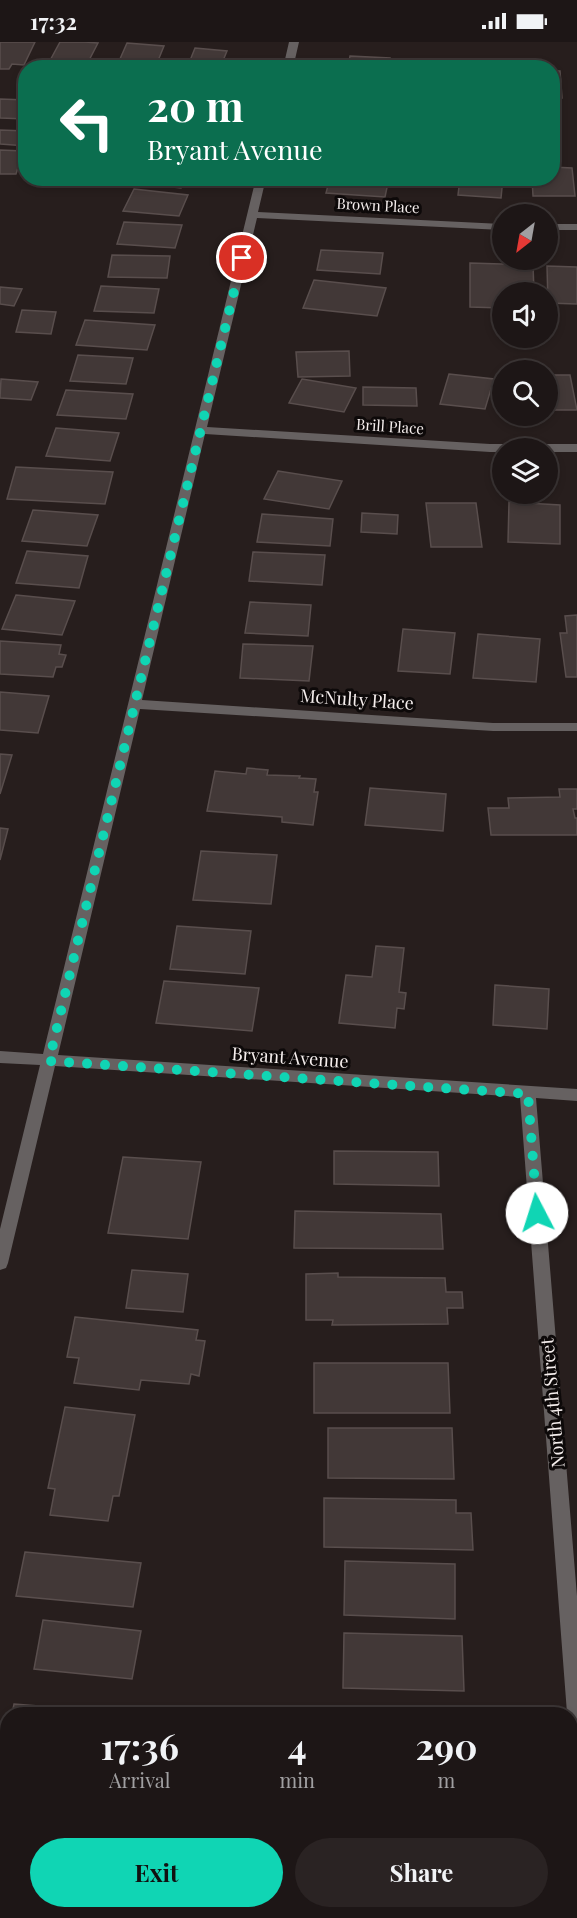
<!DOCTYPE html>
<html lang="en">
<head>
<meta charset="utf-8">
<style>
	body { margin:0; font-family:"Playfair Display",serif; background:#2a2323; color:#f1f3f6; height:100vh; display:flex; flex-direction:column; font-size:22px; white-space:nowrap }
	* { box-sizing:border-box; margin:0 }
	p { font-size:20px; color:#a09fa1 }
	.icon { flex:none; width:33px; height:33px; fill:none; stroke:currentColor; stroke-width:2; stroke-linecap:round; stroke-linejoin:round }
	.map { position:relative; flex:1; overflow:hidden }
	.details { position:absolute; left:0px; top:1665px; width:578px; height:212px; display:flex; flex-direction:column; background:#1d1616; border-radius:24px 24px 0 0; box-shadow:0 3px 9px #0003,0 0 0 2px #3b3535 }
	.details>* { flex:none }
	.hud { position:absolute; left:18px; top:18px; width:542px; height:126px; border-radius:24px; box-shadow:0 3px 9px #0003,0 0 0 2px #3b3535; background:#0b6e4f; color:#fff; overflow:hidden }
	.needle { width:39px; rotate:211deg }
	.controls { position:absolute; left:492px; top:162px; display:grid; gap:12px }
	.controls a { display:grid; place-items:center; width:66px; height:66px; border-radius:50%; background:#1d1616; box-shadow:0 3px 9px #0003,0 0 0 2px #3b3535; font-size:30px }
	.pin { position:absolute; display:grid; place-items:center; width:51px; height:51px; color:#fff; margin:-26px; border:3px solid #fff; border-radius:50%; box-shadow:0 2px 6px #0007 }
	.me { position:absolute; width:66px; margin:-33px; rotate:355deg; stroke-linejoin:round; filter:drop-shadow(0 0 4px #0008) }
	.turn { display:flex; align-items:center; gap:21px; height:126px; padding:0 30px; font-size:27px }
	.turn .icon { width:78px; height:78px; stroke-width:2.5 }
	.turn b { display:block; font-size:42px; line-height:51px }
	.eta { display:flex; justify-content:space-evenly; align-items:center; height:102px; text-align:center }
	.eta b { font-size:36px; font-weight:700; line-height:42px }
	.cta { display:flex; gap:12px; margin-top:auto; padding:12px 30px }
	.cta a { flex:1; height:69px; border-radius:36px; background:#10d5b4; color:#111; font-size:24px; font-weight:700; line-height:69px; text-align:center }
	.cta a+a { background:#2a2323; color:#f1f3f6 }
	.status { display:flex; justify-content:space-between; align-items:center; height:42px; padding:0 30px; background:#1d1616; direction:ltr }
	.status svg { height:16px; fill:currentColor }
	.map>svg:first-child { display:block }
	.building { fill:#423837; stroke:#594e4d; stroke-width:1.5 }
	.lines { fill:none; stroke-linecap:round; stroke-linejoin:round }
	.minor { fill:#666161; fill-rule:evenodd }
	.route { stroke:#10d5b4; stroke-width:10; stroke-dasharray:0 18 }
	.labels { text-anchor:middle; stroke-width:6; stroke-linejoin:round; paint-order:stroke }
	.far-street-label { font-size:15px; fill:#f5eeed; stroke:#0d0909 }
	.street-label { font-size:18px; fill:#f5eeed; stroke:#0d0909 }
</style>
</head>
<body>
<div class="status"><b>17:32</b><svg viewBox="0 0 49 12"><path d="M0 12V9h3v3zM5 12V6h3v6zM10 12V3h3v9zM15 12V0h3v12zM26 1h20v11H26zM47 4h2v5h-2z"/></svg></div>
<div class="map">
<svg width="577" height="1876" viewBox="0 0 577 1876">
	<rect width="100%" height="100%" fill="#271e1d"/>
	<path class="building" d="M0 0H35L24 23 12 22 9 27H0Z
		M60 0H85L98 1 85 26 47 24Z
		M127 1 164 4 155 26H116Z
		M195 6 227 9 220 26H187Z
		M350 14 390 16 388 26H348Z
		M406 17 442 20 440 26H403Z
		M460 21 497 23 496 26H460Z
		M552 29H560L562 56 552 55Z
		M0 57 26 58V77L0 76Z
		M0 88 26 89V104L0 102Z
		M0 108 23 109 16 132H0Z
		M552 125 572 126 575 154H533L532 136H552Z
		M122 136H186L181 146 120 139Z
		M330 136H389L385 155 326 151Z
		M460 136H503L501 156 458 153Z
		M134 147 188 153 179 174 123 169Z
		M124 180 182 183 175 206 117 202Z
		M321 208 383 211 380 232 317 228Z
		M112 213 170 214 167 236 108 235Z
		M470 221 533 223 534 250H502V266L470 265Z
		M547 224 577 225V262L548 261Z
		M314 238 386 246 377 274 303 266Z
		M101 244 159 247 154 271 94 269Z
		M0 245 22 247 14 264 0 262Z
		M22 268 56 270 51 292 16 290Z
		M85 278 155 283 147 308 76 303Z
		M349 309 350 334 298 335 296 310Z
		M78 313 133 316 126 342 70 339Z
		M449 332 494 337 485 367 440 362Z
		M548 333H570L577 368H548Z
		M1 337 38 340 31 358 0 356Z
		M302 337 356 346 344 370 289 361Z
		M363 345 416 346 417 364 363 363Z
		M66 348 133 352 126 377 57 373Z
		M56 386 119 391 110 419 46 414Z
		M16 425 113 430 105 462 7 457Z
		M278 429 342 439 329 467 264 457Z
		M509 460 560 463V502L508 500Z
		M426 461H476L482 505H431Z
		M33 468 98 473 87 504 22 499Z
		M362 471 398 473 397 492 361 490Z
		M262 472 333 477 330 504 257 500Z
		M27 509 88 514 79 546 16 541Z
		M253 510 325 513 322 543 249 539Z
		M16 553 75 559 62 593 2 587Z
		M250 560 311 563 308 594 245 591Z
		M577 573V635H566L560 591H567L565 574Z
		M403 587 455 591 450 632 398 629Z
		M478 592 540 597 536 640 473 636Z
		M0 599 61 603 59 612 66 613 62 625H56L53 635 0 632Z
		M243 602 313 604 309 639 240 636Z
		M0 650 49 654 38 691 0 688Z
		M0 712 12 713 0 752Z
		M247 726 268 728 267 733 300 734 299 736 316 737 314 750H318L313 783 282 780V775L207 769 215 729 246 732Z
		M370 746 446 752 443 789 365 783Z
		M559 747H577V767H573L575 776H577V793H491L488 766H509L508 756 560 755Z
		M0 786 8 787 0 818Z
		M201 809 277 813 271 862 193 858Z
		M177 884 251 889 245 932 170 927Z
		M376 904 404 906 399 950 406 951 404 967 397 966 395 986 339 981 346 933 372 935Z
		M164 939 259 946 252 989 156 981Z
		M495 943 549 947 547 987 493 983Z
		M334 1109 438 1110 439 1144 334 1142Z
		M123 1115 201 1120 188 1197 108 1191Z
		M295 1169 441 1172 443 1207 294 1206Z
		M132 1228 188 1232 183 1270 126 1266Z
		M338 1231V1235L445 1236 446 1250H462L463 1266H447L448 1282 332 1283 333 1278H306V1232Z
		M75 1275 198 1288 196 1298 205 1299 199 1334 191 1332 189 1342 141 1338 139 1348 74 1341 79 1316 67 1315Z
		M314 1321H448L450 1371H314Z
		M65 1365 135 1373 119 1454H113L108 1479 50 1473 55 1447 48 1446Z
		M328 1386H452L454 1437 328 1436Z
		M324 1456 456 1458V1471H471L473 1508 324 1505Z
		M25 1510 141 1521 133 1565 16 1554Z
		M345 1519 455 1522V1577L344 1573Z
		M43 1578 141 1589 132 1637 34 1627Z
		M344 1591 462 1594 464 1649 343 1646Z
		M14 1662 139 1672H12Z
		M344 1665 462 1666V1672H344Z
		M0 1738 8 1739V1794H0Z
		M0 1824H8V1869H106L105 1876H0Z
		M324 1869H477V1876H324Z"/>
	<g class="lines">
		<path class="minor" d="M289 0H299L293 26H283Z
			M256 136H266L258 170 502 182V188L257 176 207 385 490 402H577V410H548V406H502V410H490L205 392 142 658 493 681H577V689H493L140 667 58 1013 577 1047V1059L536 1056 577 1554V1680L570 1677 567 1671 520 1055 55 1024 8 1221 6 1226 0 1228V1187L40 1023 0 1021V1009L43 1012Z
			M548 182H577V188H548Z"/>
	</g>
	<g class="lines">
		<path class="route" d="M242 216 49 1019 528 1052 537 1171"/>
	</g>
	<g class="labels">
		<g class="far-street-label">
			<text transform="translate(378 164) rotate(3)" y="5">Brown Place</text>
			<text transform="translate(390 385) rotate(4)" y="5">Brill Place</text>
		</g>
		<g class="street-label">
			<text transform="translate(357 658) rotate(4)" y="6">McNulty Place</text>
			<text transform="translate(290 1016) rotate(4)" y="6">Bryant Avenue</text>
			<text transform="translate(553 1361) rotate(-95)" y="6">North 4th Street</text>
		</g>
	</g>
</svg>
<div class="controls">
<a><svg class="needle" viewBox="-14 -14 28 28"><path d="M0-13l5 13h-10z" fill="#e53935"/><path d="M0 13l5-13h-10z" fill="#a09fa1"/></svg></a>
<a><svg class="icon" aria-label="sound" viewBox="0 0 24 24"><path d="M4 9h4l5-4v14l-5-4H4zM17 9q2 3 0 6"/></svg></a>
<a><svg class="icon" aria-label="search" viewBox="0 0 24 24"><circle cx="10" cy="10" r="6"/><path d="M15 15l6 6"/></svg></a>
<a><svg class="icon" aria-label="layers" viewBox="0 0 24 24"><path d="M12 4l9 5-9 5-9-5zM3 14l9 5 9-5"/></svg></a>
</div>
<div class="pin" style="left:242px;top:216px;background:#d93025"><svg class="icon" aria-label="arrive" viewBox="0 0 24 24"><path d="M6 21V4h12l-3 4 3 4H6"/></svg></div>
<svg class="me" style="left:537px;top:1171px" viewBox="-20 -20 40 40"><circle r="19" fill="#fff"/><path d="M0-13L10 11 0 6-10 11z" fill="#10d5b4"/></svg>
<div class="hud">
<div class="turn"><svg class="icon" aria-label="left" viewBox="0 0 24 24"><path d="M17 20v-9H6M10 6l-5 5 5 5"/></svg><div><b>20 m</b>Bryant Avenue</div></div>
</div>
<section class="details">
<div class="eta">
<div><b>17:36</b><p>Arrival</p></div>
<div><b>4</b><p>min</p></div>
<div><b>290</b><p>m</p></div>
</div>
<div class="cta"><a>Exit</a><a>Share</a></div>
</section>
</div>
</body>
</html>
